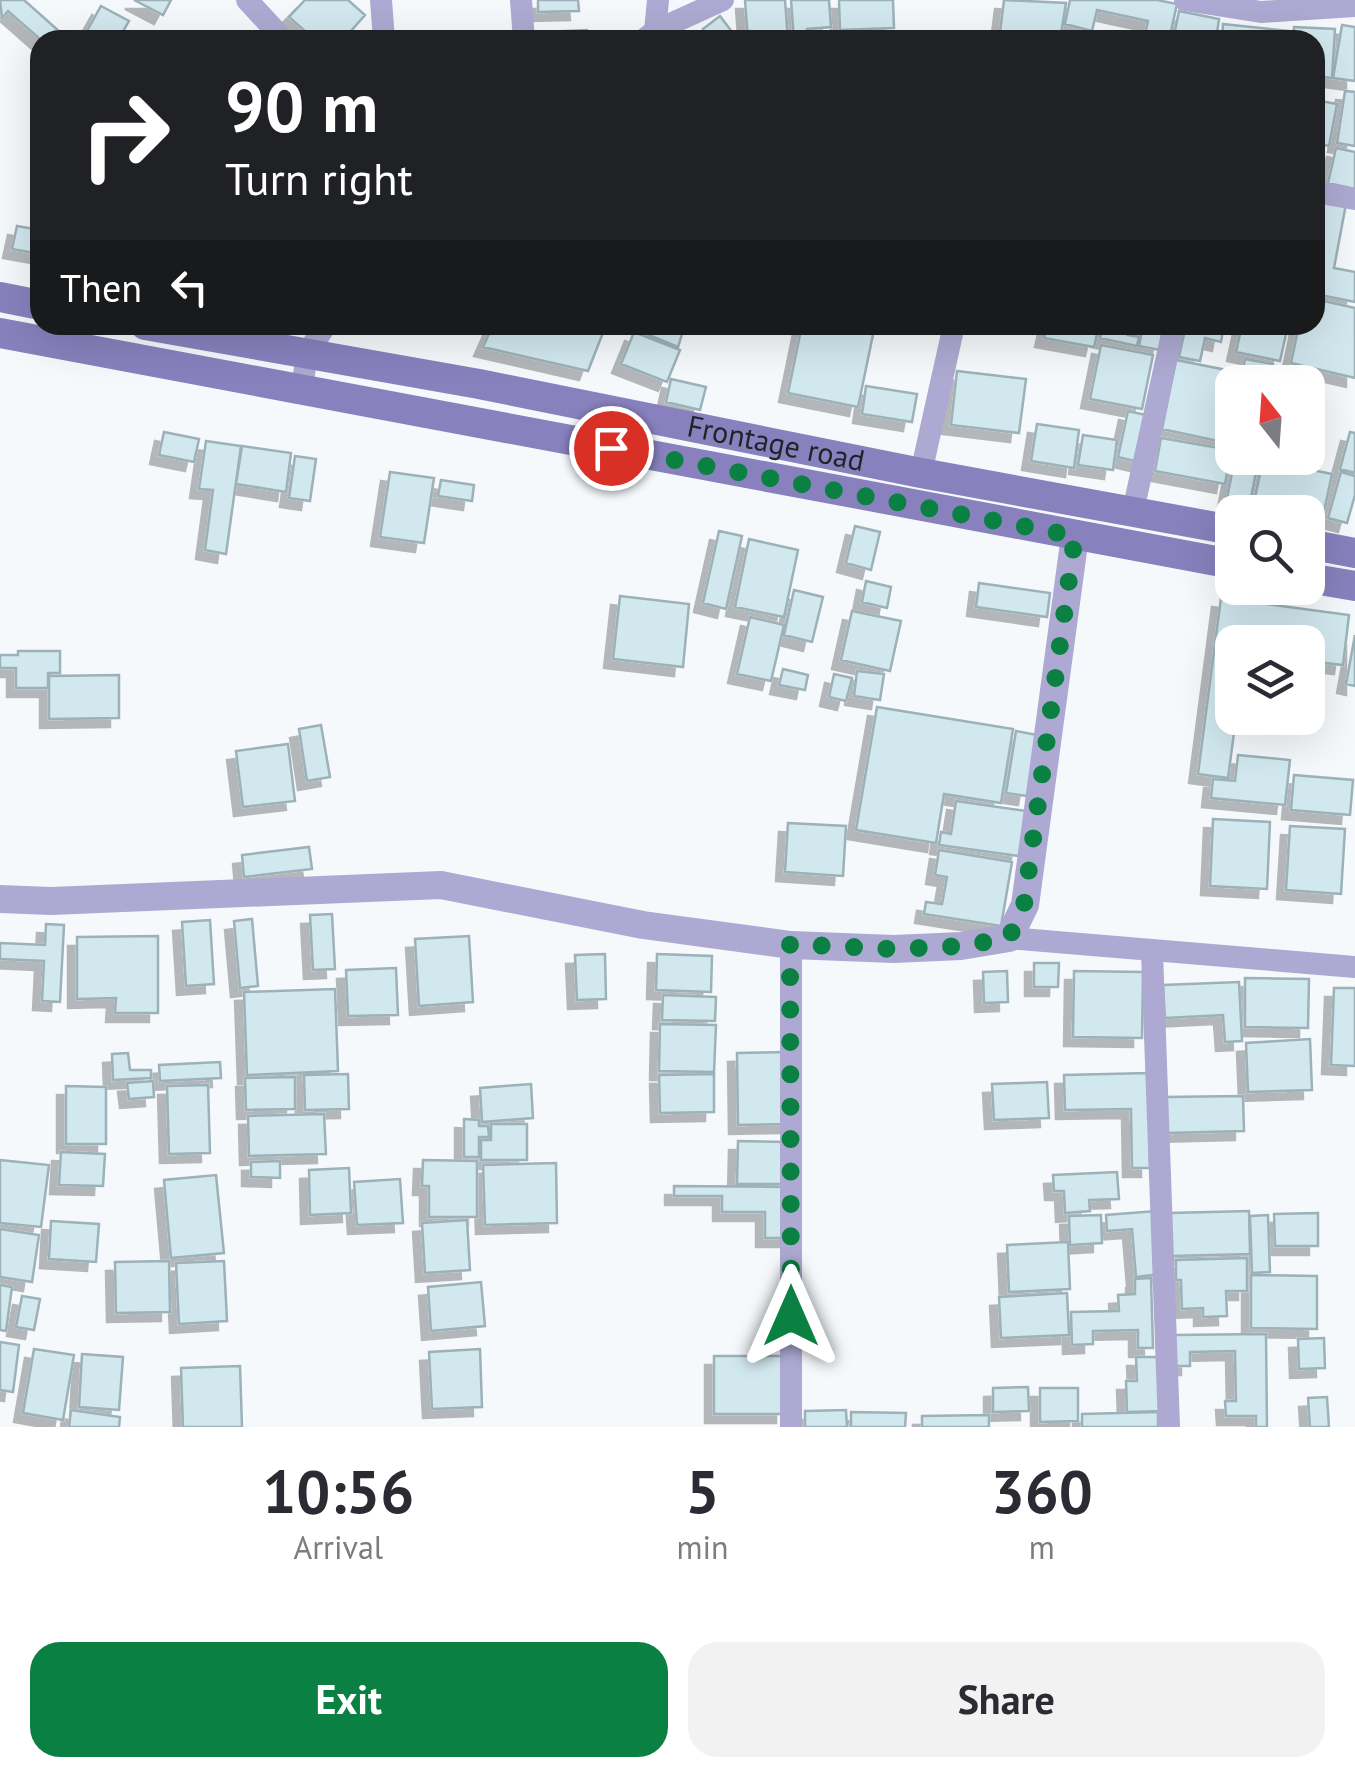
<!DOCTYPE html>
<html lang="en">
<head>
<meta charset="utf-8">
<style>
	body { margin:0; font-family:"PT Sans",sans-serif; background:#f2f2f3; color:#2b2b33; height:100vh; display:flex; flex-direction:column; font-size:38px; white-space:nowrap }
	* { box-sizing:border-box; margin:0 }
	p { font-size:32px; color:#7c7c81 }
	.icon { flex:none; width:55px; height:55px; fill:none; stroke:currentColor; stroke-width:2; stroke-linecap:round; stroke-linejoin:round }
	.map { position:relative; height:1427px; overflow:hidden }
	.side { display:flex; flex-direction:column; background:#fff; flex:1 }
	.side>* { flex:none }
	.guide { position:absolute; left:30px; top:30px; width:1295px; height:305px; border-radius:30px; box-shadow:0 10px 40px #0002; background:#202124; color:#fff; overflow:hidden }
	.needle { width:65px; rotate:343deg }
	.fabs { position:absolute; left:1215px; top:365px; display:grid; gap:20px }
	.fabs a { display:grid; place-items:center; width:110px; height:110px; border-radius:20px; background:#fff; box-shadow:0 10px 40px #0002; font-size:50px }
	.pin { position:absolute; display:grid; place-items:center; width:85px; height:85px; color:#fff; margin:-42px; border:5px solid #fff; border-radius:50%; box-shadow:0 2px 10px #0007 }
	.me { position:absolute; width:110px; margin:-55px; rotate:0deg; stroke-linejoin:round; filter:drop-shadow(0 0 8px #0008) }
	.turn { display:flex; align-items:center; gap:35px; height:210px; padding:0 30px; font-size:45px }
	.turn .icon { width:130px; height:130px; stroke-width:2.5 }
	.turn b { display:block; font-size:70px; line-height:85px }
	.then { display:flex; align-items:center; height:95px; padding:0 30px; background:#0003; gap:20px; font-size:38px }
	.eta { display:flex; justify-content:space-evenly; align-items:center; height:170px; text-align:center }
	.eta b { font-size:60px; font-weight:700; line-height:70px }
	.primary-button { display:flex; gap:20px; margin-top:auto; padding:20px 30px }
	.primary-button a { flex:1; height:115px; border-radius:30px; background:#0b8043; color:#fff; font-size:40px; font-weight:700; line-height:115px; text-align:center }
	.primary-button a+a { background:#f2f2f3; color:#2b2b33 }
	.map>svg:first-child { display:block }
	.building { fill:#d2e8ef; stroke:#9cb1b8; stroke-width:2.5; filter:url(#shadow) }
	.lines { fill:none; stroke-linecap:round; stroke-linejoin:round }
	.minor { stroke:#ada9d2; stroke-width:22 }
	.tertiary { stroke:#ada9d2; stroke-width:28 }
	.secondary { stroke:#8981bd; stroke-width:30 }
	.route { stroke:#0b8043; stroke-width:18; stroke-dasharray:0 32.4 }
	.labels { text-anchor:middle; stroke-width:8; stroke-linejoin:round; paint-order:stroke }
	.street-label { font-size:30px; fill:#20242a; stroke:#fff }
</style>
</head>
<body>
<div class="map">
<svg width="1355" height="1427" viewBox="0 0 1355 1427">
	<defs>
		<filter id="shadow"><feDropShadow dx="-9" dy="9" stdDeviation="0" flood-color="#0004"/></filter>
	</defs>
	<rect width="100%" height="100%" fill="#f6f9fc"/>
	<path class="building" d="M0 0H24L69 40H41L8 11 2 18Z
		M134 0H171L163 15Z
		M305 0H348L365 15 343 40H315L289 17Z
		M538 0H578L579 11 538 12Z
		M745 0H785L788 40H748Z
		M791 0H829L831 27 807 29V40H794Z
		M839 0H893L894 28 840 30Z
		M1004 0 1066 3 1060 40H999Z
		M1070 0H1157L1177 4 1169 40H1155L1144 38 1148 21 1097 10 1092 31 1065 24Z
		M101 6 129 21 118 40H82Z
		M1179 11 1219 19 1216 40H1173Z
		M720 16 738 40H711L703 29Z
		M1223 24 1290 31 1289 40H1222Z
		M1342 25 1355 27V81L1333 78Z
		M1294 27 1335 29 1332 78 1315 76V40H1293Z
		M587 30 588 40H542V32Z
		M1345 91 1355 92V146L1337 143Z
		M1315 100 1337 104 1329 146 1315 143Z
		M1336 148 1355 152V189L1328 183Z
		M1315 198 1346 204 1334 268 1355 272V302L1315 294Z
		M17 226 40 230V254L12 249Z
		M1315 299 1355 308V378L1291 363 1299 325H1315Z
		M493 325H606L588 371 483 347Z
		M653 325 682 334 678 347 649 335Z
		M802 325H875L858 407 788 393Z
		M1047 325H1099L1094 347 1044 338Z
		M1103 325H1131L1128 335 1139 337 1137 346 1100 338Z
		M1143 325H1165L1160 350 1139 346Z
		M1186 325H1224L1221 342 1205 338 1200 361 1179 357Z
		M1242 325H1288L1280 361 1236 352Z
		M634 332 680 350 667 382 621 364Z
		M1101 345 1153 355 1142 409 1090 399Z
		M1245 359 1273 364 1270 382H1232V444L1162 429 1176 360 1242 373Z
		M957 371 1026 379 1019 433 951 425Z
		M671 379 706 387 700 410 666 402Z
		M866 386 917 394 912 422 862 414Z
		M1128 411 1150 416 1139 462 1118 457Z
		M1037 424 1079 430 1074 468 1031 461Z
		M164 432 199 439 194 462 159 455Z
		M1350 432 1355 433V473L1340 469Z
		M1083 435 1117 440 1113 470 1078 465Z
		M1161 438 1231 450 1225 484 1155 471Z
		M206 441 241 446 226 554 205 550 213 490 199 489Z
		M242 446 291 453 286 492 236 484Z
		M295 456 316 459 310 501 289 498Z
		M1235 458H1259L1250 502 1227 498Z
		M1263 460 1332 474 1323 516 1254 502Z
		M390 472 434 478 424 543 380 537Z
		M1341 472 1355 476V495L1347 523 1328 518Z
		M441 480 474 485 472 501 438 496Z
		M855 526 880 532 871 570 846 563Z
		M719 531 742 536 726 609 703 603Z
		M749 539 798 550 784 617 735 607Z
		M866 581 891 587 887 608 862 602Z
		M979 583 1050 593 1047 617 976 607Z
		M794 590 823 597 812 642 784 635Z
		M620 596 689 604 683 667 613 659Z
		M1221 598 1349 615 1343 665 1308 661V642H1232V718H1236L1228 778 1198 774Z
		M852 611 901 621 890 671 841 660Z
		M750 617 784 625 771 681 737 674Z
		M1355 635V686L1346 684Z
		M18 651H60V673H48V688H16V668H0V655H18Z
		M783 669 808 675 805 690 779 685Z
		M857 671 884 674 880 700 854 696Z
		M834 674 852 678 846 701 829 697Z
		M119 675V718L49 719V676Z
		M877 707 1013 729 1001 803 944 794 936 843 856 830Z
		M321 725 330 777 307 781 299 729Z
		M1016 731 1037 735 1027 796 1006 793Z
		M288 744 295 801 243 807 236 751Z
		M1238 755 1290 760 1285 805 1211 798 1213 779 1235 781Z
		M1294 775 1353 780 1350 815 1291 810Z
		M956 801 1026 811 1019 856 939 845 941 832 951 834Z
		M1213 819 1270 822 1267 889 1210 886Z
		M788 823 846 826 843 876 785 872Z
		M1290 826 1345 829 1341 894 1286 890Z
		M309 847 312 869 244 877 242 855Z
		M939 850 1012 862 1001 926 924 914 926 902 942 904 947 877 935 875Z
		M332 914 335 969 313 970 310 915Z
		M252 919 258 986 240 988 234 921Z
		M210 920 214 984 186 986 182 922Z
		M46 924 64 925 60 1002 42 1001 44 961 0 959V943L45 945Z
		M158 936V1013H115L116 998 77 999V937Z
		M469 936 473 1002 419 1006 415 939Z
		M605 954 606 999 577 1000 575 955Z
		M657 954 712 956 711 992 656 990Z
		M1034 963H1059L1058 987H1034Z
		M396 968 398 1015 348 1016 346 970Z
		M1007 971 1008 1002 984 1003 983 972Z
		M1074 971 1143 972 1142 1038 1073 1037Z
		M1245 978 1309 979 1308 1028 1245 1027Z
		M1239 982 1242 1041 1225 1042 1223 1015 1165 1018 1163 985Z
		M1334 988H1355V1066L1331 1065Z
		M335 989 338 1071 247 1075 244 992Z
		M663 995 716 997 715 1021 662 1020Z
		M660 1024 716 1025 714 1072 659 1071Z
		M1310 1039 1312 1090 1248 1092 1246 1043Z
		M787 1052 788 1124 738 1125 737 1053Z
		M128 1053 130 1070H151V1078L113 1080 112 1054Z
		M220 1062 221 1078 160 1081 159 1065Z
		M1149 1073 1150 1168H1132L1131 1109 1065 1110 1064 1075Z
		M348 1074 349 1109 305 1110 304 1075Z
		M714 1074V1112L660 1113 659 1075Z
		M295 1077V1109L246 1110 245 1078Z
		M153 1081 154 1097 129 1099 127 1083Z
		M1047 1082 1049 1118 994 1120 992 1084Z
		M531 1084 533 1118 482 1122 480 1088Z
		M208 1085 210 1153 169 1154 167 1086Z
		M66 1086 106 1087V1144H66Z
		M1243 1096 1244 1131 1166 1133 1165 1097Z
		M324 1114 326 1154 249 1156 248 1116Z
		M464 1119 479 1120V1126H488L489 1137H479V1157H464Z
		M491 1124H527V1160H481V1140H491Z
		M738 1141 786 1142V1184H737Z
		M61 1152 105 1154 103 1186 59 1185Z
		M0 1160 49 1165 41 1227 0 1223Z
		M423 1160 477 1161V1217H429V1186H422Z
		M280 1161V1178L251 1177V1162Z
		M556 1163 557 1223 485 1225 483 1165Z
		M349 1168 351 1213 310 1215 309 1170Z
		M1117 1172 1119 1199 1089 1200 1090 1211 1065 1213 1064 1191H1054L1053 1175Z
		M216 1175 224 1253 171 1258 164 1180Z
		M400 1179 403 1223 357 1225 354 1182Z
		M674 1186 789 1187 788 1238H765V1212H722V1196H674Z
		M1156 1211 1161 1274 1136 1277 1132 1229 1107 1231 1106 1215Z
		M1249 1211 1250 1254 1171 1256 1169 1213Z
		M1318 1213V1246H1275L1274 1214Z
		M1101 1215 1102 1243 1070 1245 1069 1216Z
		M1268 1215 1270 1272 1252 1273 1250 1216Z
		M467 1220 470 1270 425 1273 422 1223Z
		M51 1221 99 1224 96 1262 49 1259Z
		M0 1229 39 1235 32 1282 0 1277Z
		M1068 1242 1070 1289 1009 1292 1007 1245Z
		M1247 1258V1291H1226L1227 1316 1203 1317V1308L1182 1309 1181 1280H1176V1260Z
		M169 1261 170 1312 116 1313 115 1262Z
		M224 1261 227 1321 179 1324 176 1263Z
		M1251 1275 1317 1276V1329L1251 1328Z
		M1151 1278 1153 1348H1138V1330L1093 1331V1344L1072 1345 1071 1312 1119 1311 1118 1295 1135 1294V1279Z
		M481 1282 485 1326 431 1331 428 1287Z
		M0 1285 12 1287 6 1331 0 1330Z
		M1067 1293 1069 1335 1001 1338 999 1297Z
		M22 1296 40 1299 34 1330 16 1327Z
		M1266 1334 1267 1427H1256V1416H1226L1225 1401H1236L1235 1351 1190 1352V1366H1174L1173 1335Z
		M1324 1338 1325 1368 1299 1369 1298 1339Z
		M0 1342 19 1345 13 1392 0 1390Z
		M34 1349 74 1355 63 1420 23 1413Z
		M480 1349 482 1407 432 1409 429 1352Z
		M82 1354 123 1357 119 1410 79 1407Z
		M714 1356H785V1414H714Z
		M1136 1357H1163V1411L1127 1412 1126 1381H1137Z
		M240 1366 242 1427H183L181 1368Z
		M1028 1387 1029 1411 993 1412V1388Z
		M1040 1388H1078V1421L1040 1422Z
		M1327 1397 1329 1427H1310L1308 1398Z
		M71 1410 120 1417 119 1427H69Z
		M846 1410 847 1427H805V1411Z
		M851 1412 906 1413 905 1427H851Z
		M1158 1412V1427H1082V1414Z
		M989 1415V1427H922V1416Z"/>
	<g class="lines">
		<path class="minor" d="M247 0 284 40
			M381 0 384 40
			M521 0 524 40
			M1185 0 1261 12 1355 6
			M655 31 658 0
			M643 40 655 31 723 0
			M1315 192 1355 199
			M302 389 307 353 326 325
			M921 473 954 325
			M1133 511 1174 325
			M1009 938 1355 967
			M791 945V1427
			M1152 952 1169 1427"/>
		<path class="tertiary" d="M0 899 51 901 441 885 643 925 791 945 894 949 961 946 1009 938 1025 905 1075 536"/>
		<g class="secondary">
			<path d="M0 297 40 305"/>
			<path id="s1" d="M145 325 479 384 921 473 1232 530"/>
			<path d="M0 333 1232 564"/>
			<path d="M1308 544 1355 553"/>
			<path d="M1308 578 1355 586"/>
		</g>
	</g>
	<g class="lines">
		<path class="route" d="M611 448 1075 536 1024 905 1009 938 961 946 894 949 790 944 791 1316"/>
	</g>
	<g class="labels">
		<g class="street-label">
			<text dy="10" stroke="none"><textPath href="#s1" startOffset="642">Frontage road</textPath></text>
		</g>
	</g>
</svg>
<div class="fabs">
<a><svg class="needle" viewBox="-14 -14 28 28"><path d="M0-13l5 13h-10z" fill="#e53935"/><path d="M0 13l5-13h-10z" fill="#7c7c81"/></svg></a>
<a><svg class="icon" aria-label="search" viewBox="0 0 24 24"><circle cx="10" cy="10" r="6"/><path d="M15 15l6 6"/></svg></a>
<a><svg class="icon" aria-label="layers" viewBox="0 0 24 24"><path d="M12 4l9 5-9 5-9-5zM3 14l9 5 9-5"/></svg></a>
</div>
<div class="pin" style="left:611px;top:448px;background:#d93025"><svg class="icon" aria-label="arrive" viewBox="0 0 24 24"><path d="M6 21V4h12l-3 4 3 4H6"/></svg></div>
<svg class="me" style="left:791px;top:1316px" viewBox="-20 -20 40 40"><path d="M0-17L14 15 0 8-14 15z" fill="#0b8043" stroke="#fff" stroke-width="4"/></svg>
<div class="guide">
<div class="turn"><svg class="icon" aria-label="right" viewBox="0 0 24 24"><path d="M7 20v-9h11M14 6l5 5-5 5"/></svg><div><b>90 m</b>Turn right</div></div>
<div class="then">Then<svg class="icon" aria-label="left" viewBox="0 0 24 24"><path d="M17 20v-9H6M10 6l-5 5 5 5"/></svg></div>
</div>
</div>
<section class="side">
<div class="eta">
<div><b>10:56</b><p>Arrival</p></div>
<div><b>5</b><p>min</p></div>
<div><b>360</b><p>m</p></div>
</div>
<div class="primary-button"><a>Exit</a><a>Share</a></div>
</section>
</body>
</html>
